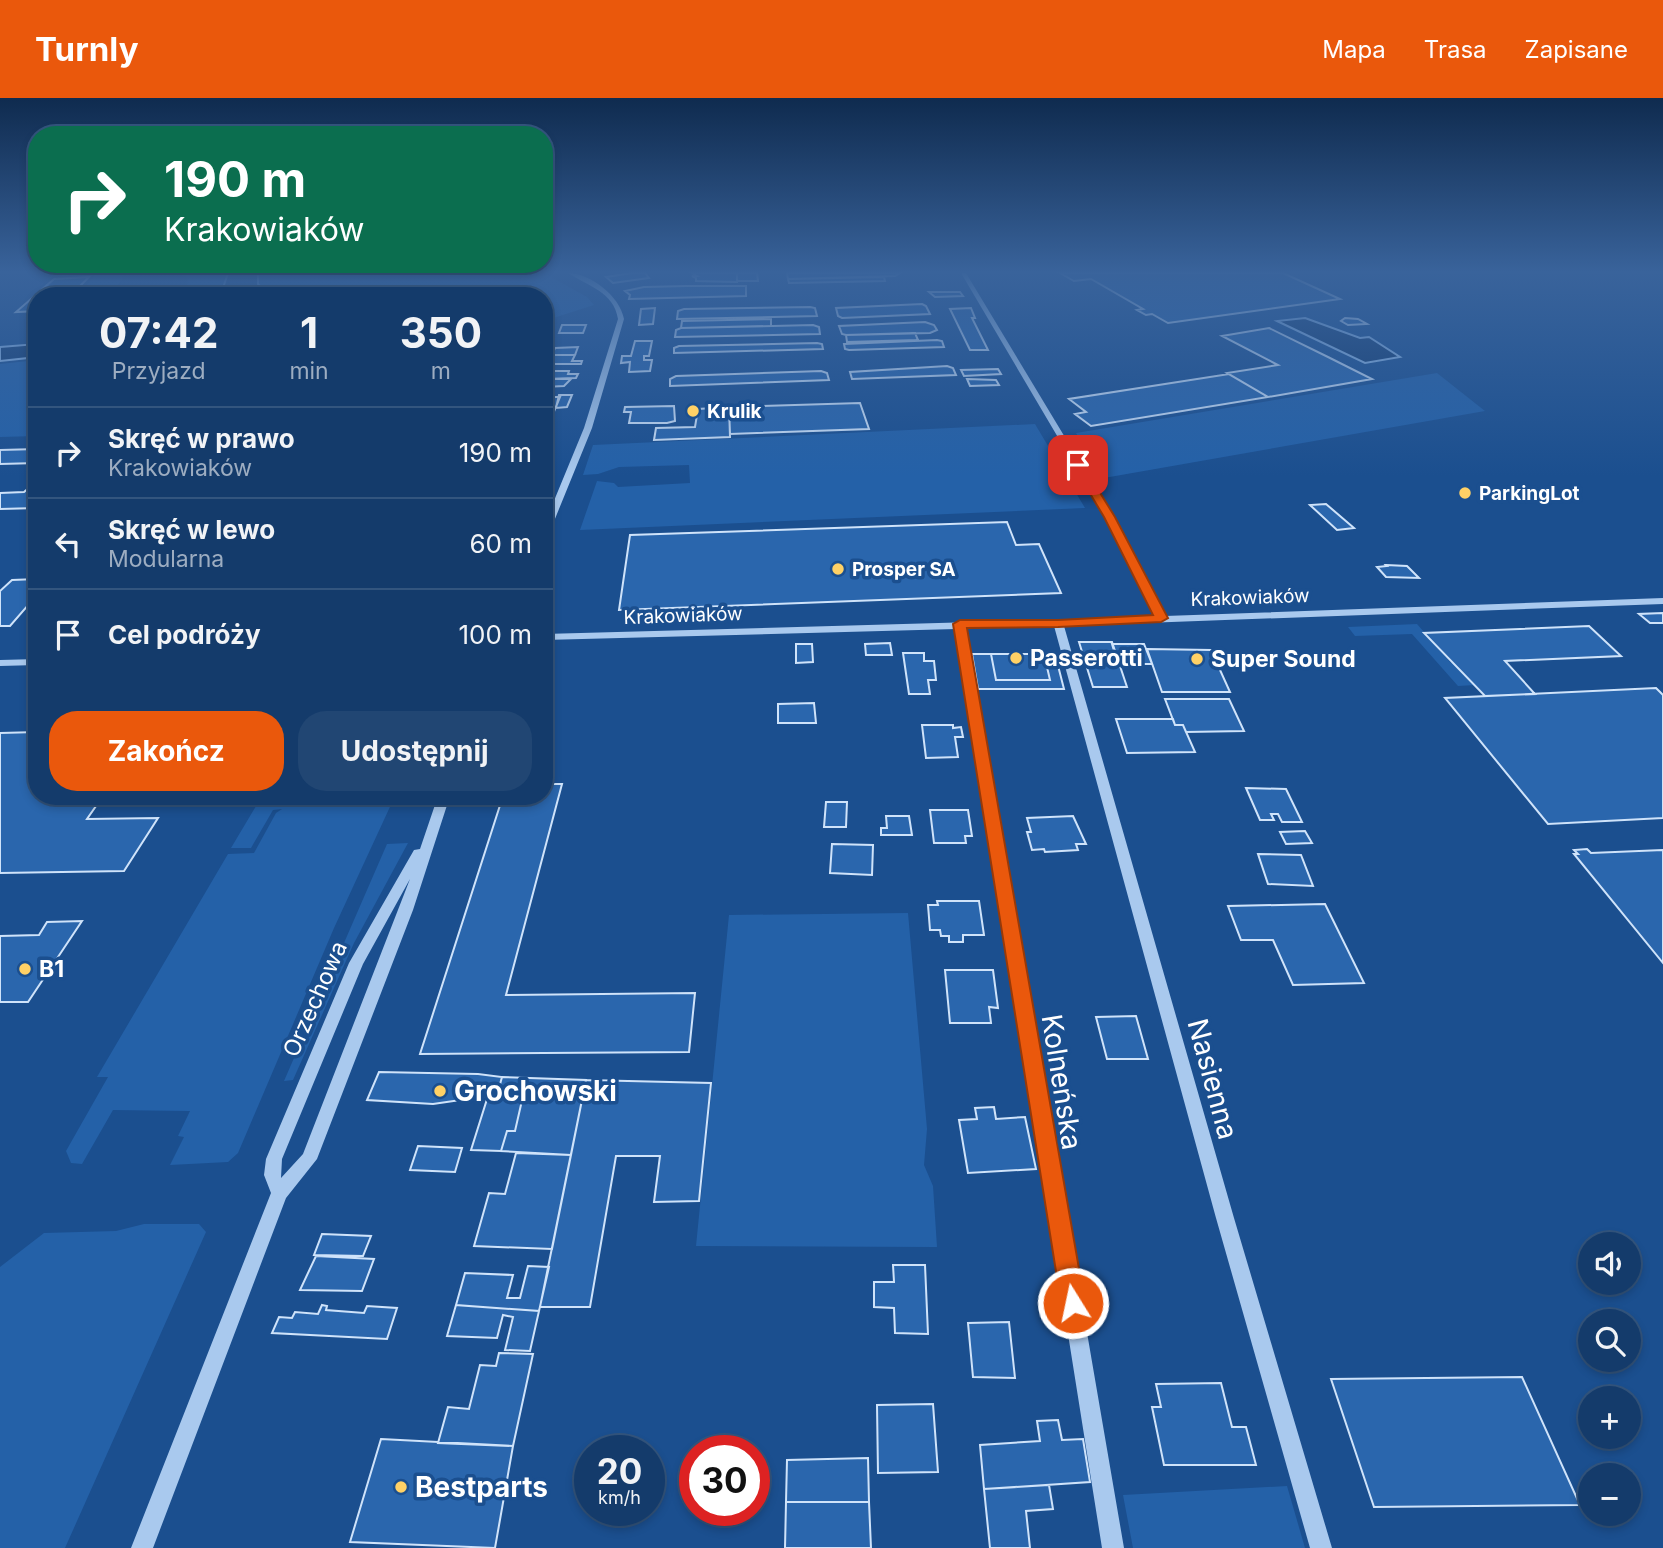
<!DOCTYPE html>
<html lang="pl">
<head>
<meta charset="utf-8">
<style>
	body { margin:0; font-family:Inter,sans-serif; background:#214673; color:#f1f3f6; height:100vh; display:flex; flex-direction:column; font-size:26px; white-space:nowrap }
	* { box-sizing:border-box; margin:0 }
	p { font-size:23px; color:#9dadc1 }
	.icon { flex:none; width:38px; height:38px; fill:none; stroke:currentColor; stroke-width:2; stroke-linecap:round; stroke-linejoin:round }
	.map { position:relative; flex:1; overflow:hidden }
	.panel { position:absolute; left:28px; top:189px; width:525px; height:518px; display:flex; flex-direction:column; background:#143b6b; border-radius:28px; box-shadow:0 4px 10px #0003,0 0 0 2px #33557e }
	.panel>* { flex:none }
	.top-card { position:absolute; left:28px; top:28px; width:525px; height:147px; border-radius:28px; box-shadow:0 4px 10px #0003,0 0 0 2px #33557e; background:#0b6e4f; color:#fff; overflow:hidden }
	.buttons { position:absolute; left:1578px; top:1134px; display:grid; gap:14px }
	.buttons a { display:grid; place-items:center; width:63px; height:63px; border-radius:50%; background:#143b6b; box-shadow:0 4px 10px #0003,0 0 0 2px #33557e; font-size:35px }
	.speed { position:absolute; left:574px; top:1337px; display:flex; gap:14px; font-size:35px; font-weight:700; text-align:center }
	.speed>* { display:grid; place-content:center; width:91px; height:91px; border-radius:50%; background:#143b6b; box-shadow:0 4px 10px #0003,0 0 0 2px #33557e; line-height:1 }
	.speed small { font-size:18px; font-weight:400 }
	.speed .limit { border:10px solid #d22; background:#fff; color:#111 }
	.pin { position:absolute; display:grid; place-items:center; width:60px; height:60px; color:#fff; margin:-30px; border-radius:14px; box-shadow:0 4px 10px #0006 }
	.me { position:absolute; width:77px; margin:-38px; rotate:350deg; stroke-linejoin:round; filter:drop-shadow(0 0 5px #0008) }
	.turn { display:flex; align-items:center; gap:24px; height:147px; padding:0 21px; font-size:32px }
	.turn .icon { width:91px; height:91px; stroke-width:2.5 }
	.turn b { display:block; font-size:49px; line-height:60px }
	.eta { display:flex; justify-content:space-evenly; align-items:center; height:119px; text-align:center }
	.eta b { font-size:42px; font-weight:700; line-height:49px }
	.action { display:flex; gap:14px; margin-top:auto; padding:14px 21px }
	.action a { flex:1; height:80px; border-radius:28px; background:#ea580c; color:#fff; font-size:28px; font-weight:700; line-height:80px; text-align:center }
	.action a+a { background:#214673; color:#f1f3f6 }
	ul { padding:0; list-style:none }
	li { display:flex; align-items:center; gap:21px; height:91px; padding:0 21px; border-top:2px solid #33557e }
	li div { flex:1 }
	li b { display:block; font-size:26px }
	li em { font-style:normal }
	header { display:flex; align-items:center; gap:42px; box-sizing:border-box; height:98px; padding:0 35px; background:#ea580c; color:#fff }
	header strong { font-size:33px }
	nav { display:flex; gap:38px; margin-inline-start:auto; font-size:24px }
	.map>svg:first-child { display:block }
	.green { fill:#2461a8 }
	.water { fill:#123a6d; stroke:#9cc4f0; stroke-width:2 }
	.building { fill:#2a66ad; stroke:#cfe3fa; stroke-width:2 }
	.lines { fill:none; stroke-linecap:round; stroke-linejoin:round }
	.minor { fill:#a9c9ee; fill-rule:evenodd }
	.route { fill:#ea580c; stroke:#983908; stroke-width:2 }
	.poi-dot { fill:#ffd166; stroke:#1b4f8f; stroke-width:2.5 }
	.labels { text-anchor:middle; stroke-width:7; stroke-linejoin:round; paint-order:stroke }
	.far-poi-label { font-size:19px; font-weight:bold; fill:#fff; stroke:#1b4f8f; text-anchor:start }
	.far-street-label { font-size:19px; fill:#fff; stroke:#1b4f8f }
	.poi-label { font-size:23px; font-weight:bold; fill:#fff; stroke:#1b4f8f; text-anchor:start }
	.street-label { font-size:23px; fill:#fff; stroke:#1b4f8f }
	.near-street-label { font-size:28px; fill:#fff; stroke:#1b4f8f }
	.near-poi-label { font-size:28px; font-weight:bold; fill:#fff; stroke:#1b4f8f; text-anchor:start }
</style>
</head>
<body>
<header>
<strong>Turnly</strong>
<nav><a>Mapa</a><a>Trasa</a><a>Zapisane</a></nav>
</header>
<div class="map">
<svg width="1663" height="1450" viewBox="0 0 1663 1450">
	<rect width="100%" height="100%" fill="#1b4f8f"/>
	<path class="green" d="M183 175H228L223 190 229 198H186L188 181Z
		M258 175H544L587 199 594 207 544 223V198H270L258 186Z
		M96 176 121 177 123 180 109 198H77Z
		M37 262V338L0 339V266Z
		M1437 275 1485 313 1104 380 1076 335Z
		M1035 326 1085 410 580 432 597 383 614 385 618 389 690 385 689 367 619 369 598 376 583 377 593 347Z
		M1417 526 1451 565H1456L1475 587 1458 588 1412 536 1355 538 1348 529Z
		M262 698H395L334 830 238 1055 228 1064 170 1067 184 1039 178 1038 190 1013 113 1012 82 1066 71 1065 66 1053 108 979H97L228 756 254 755 276 715 282 711 273 712 251 750H231Z
		M408 745 354 845 293 982 284 983 387 746Z
		M908 815 927 1031 924 1067 933 1088 937 1149 696 1148 729 817Z
		M144 1126H199L206 1134 65 1450H0V1169L44 1135 116 1133Z
		M1287 1388 1305 1450H1133L1123 1397Z"/>
	<path class="water" d="M228 175H258V186L270 198H229L223 190Z
		M1305 220 1360 240 1369 239 1400 259 1365 265 1277 223Z
		M37 246V259L0 263V249Z"/>
	<path class="building" d="M632 175H645L649 180 613 185 606 179Z
		M692 175H737V184L696 183V180L692 178H697Z
		M737 175H757L758 183H737Z
		M787 175H900L895 178 788 181Z
		M1060 175H1283L1340 201 1168 225 1152 216 1146 217 1137 212 1143 211 1091 181 1074 183Z
		M89 179 70 198H37V213L16 214 54 181Z
		M884 179 885 183 789 185 788 181Z
		M686 188H746V198L629 201 630 197 625 193 644 189Z
		M929 194H960L963 198 935 199Z
		M922 206 926 208 930 216 842 220 838 218 836 210Z
		M810 209 815 210 817 218 677 221 678 213 684 211Z
		M655 210 653 226 639 227 641 211Z
		M971 210 975 220H972L988 252H970L950 211Z
		M1345 220 1358 221 1367 226 1348 227 1341 223Z
		M771 221V228L681 230 682 223Z
		M925 224 934 227 937 232 930 235 846 237 842 236 839 228Z
		M562 227H586L583 235H559Z
		M813 227 819 229 820 236 675 239 676 232 681 230Z
		M1269 230 1328 259 1372 281 1268 299 1227 275 1278 267 1222 238Z
		M915 235 918 242 847 244 846 237Z
		M937 242 942 243 944 249 849 252 845 251 844 246Z
		M635 243H652L649 258H644V262H652L650 273 629 274 630 264 621 265 622 258H631Z
		M817 245 822 246 823 251 674 255V250L679 248Z
		M578 249 575 257H552L555 250Z
		M552 257H575L572 263H582L581 266H546Z
		M947 268 953 270 956 277 852 281 850 274Z
		M998 271 1001 276 964 278 961 272Z
		M544 273H569L568 276H578L576 280 544 281Z
		M821 273 827 275 829 282 670 288V281L676 278Z
		M1229 276 1268 299 1091 328 1075 316 1086 314 1069 301Z
		M544 281H571L564 288 544 289Z
		M967 281 996 282 999 287 970 288Z
		M559 297H572L567 309 556 310Z
		M544 299H560L553 316H544Z
		M860 305 869 331 730 336 729 309Z
		M674 308 675 323 667 325H629L631 314H624L625 309Z
		M729 309 730 339 654 342 656 330 695 329 698 311Z
		M37 351V365L0 366V352Z
		M37 383V410L0 411V395L24 394Z
		M1326 406 1354 430 1337 432 1310 407Z
		M1007 424 1016 447 1039 446 1061 495 619 512 630 437Z
		M1386 467 1407 468 1419 480 1386 479 1377 469 1387 468Z
		M37 481V497L10 528H0V493L12 482Z
		M1663 515V525H1650L1639 516Z
		M1589 528 1621 558 1505 563 1535 596 1485 598 1424 535Z
		M1079 544H1112L1127 589H1093Z
		M890 545 892 557H866L865 546Z
		M796 546H812L813 564 796 565Z
		M1112 546H1144L1152 566H1118Z
		M1147 551 1211 552 1230 594H1162Z
		M903 555H924V563H934L936 582H928L930 596H909Z
		M972 556H991L996 582H1050L1044 556H1055L1064 591H978Z
		M991 556H1044L1050 582H996Z
		M1656 590 1663 597V720L1548 726 1445 600Z
		M1165 601H1229L1244 633 1186 634 1183 627H1175Z
		M814 605 816 625H778V606Z
		M1116 621H1173L1175 627H1183L1195 654 1127 655Z
		M922 627H953V630L961 629 963 639H955L958 659 926 660Z
		M37 634V698H103L87 721 158 720 124 773 0 775V635Z
		M544 686H562L506 897 695 895 689 954 420 956 503 698H544Z
		M1246 690 1286 691 1302 724H1282L1278 716H1271L1274 722H1260Z
		M826 704H847L846 729H824Z
		M930 712H968L972 738H965L966 745H934Z
		M886 718H909L912 737H881V730H887Z
		M1073 718 1086 746H1076L1078 752 1045 754 1044 751 1032 752 1027 734H1031L1027 720Z
		M1305 733 1312 745 1286 746 1280 734Z
		M832 746 873 747 872 777 830 775Z
		M1587 751 1591 755 1663 752V865L1574 756H1578L1574 752Z
		M1258 756 1301 757 1313 788 1268 786Z
		M937 803H979L984 837H963V844H949V838H941L940 832H930L928 807H938Z
		M1325 806 1364 885 1293 887 1273 842H1241L1228 808Z
		M82 823 28 904H0V838L39 837 47 824Z
		M945 872H993L998 910 989 909 991 925H950Z
		M1136 918 1148 961H1107L1096 919Z
		M379 974 478 976 502 979 497 997 488 998 433 1006 367 1002Z
		M502 979 586 982 571 1057 501 1053 507 1033H515L523 998 497 997Z
		M586 982 711 985 699 1103 654 1104 660 1058H616L590 1209H540Z
		M497 997 523 998 515 1033H507L501 1053 471 1052 488 998Z
		M994 1009 996 1021 1025 1019 1036 1071 968 1075 959 1022 977 1021 975 1010Z
		M418 1048 462 1050 455 1074 410 1072Z
		M516 1055 571 1057 552 1151 474 1148 489 1095 505 1096Z
		M322 1136 371 1138 363 1158 314 1157Z
		M316 1158 374 1161 362 1193 300 1192Z
		M893 1167H925L928 1236 895 1235 894 1210 874 1209V1184H894Z
		M528 1168 549 1169 539 1213 456 1207 465 1175 513 1177 507 1200H520Z
		M322 1207 327 1208 326 1212 364 1215 367 1208 397 1210 387 1241 272 1235 279 1219 292 1220 295 1214 318 1216Z
		M456 1207 539 1213 530 1253 505 1252 513 1219 503 1217 497 1240 447 1238Z
		M1009 1224 1015 1280 973 1279 968 1225Z
		M499 1255 533 1256 513 1348 438 1345 448 1309 469 1311 480 1267 496 1268Z
		M1522 1279 1580 1407 1374 1409 1331 1281Z
		M1221 1285 1232 1329H1246L1256 1367H1164L1152 1309H1161L1156 1286Z
		M933 1306 938 1374 878 1375 877 1307Z
		M1058 1322 1062 1342 1083 1341 1090 1384 984 1391 980 1347 1040 1343 1037 1323Z
		M381 1341 513 1348 495 1450 350 1444Z
		M868 1360 869 1404H786L787 1362Z
		M1049 1387 1053 1411 1026 1413 1030 1450H990L984 1391Z
		M786 1404H869L871 1450H785Z"/>
	<g class="lines">
		<path class="minor" d="M568 175C590 175 620 198 624 221L592 330 548 438 544 441V427L584 330 618 221C614 194 588 188 568 175Z
			M961 175H966L1113 419 1165 518 1663 500V506L1064 528 1234 1120 1332 1450H1310L1216 1120 1054 528 966 530 1124 1450H1102L956 531 544 542V536L1155 519 1105 419Z
			M37 561V567L0 568V562Z
			M438 698H450L413 812 317 1061 286 1100 153 1450H131L271 1095 264 1077 266 1061 349 865 414 752 420 751ZM410 781 303 1056 281 1080 282 1061 363 866Z"/>
	</g>
	<linearGradient id="sky" x2="0" y2="1"><stop stop-color="#0f2b4f"/><stop offset="0.46" stop-color="#39639b"/><stop offset="1" stop-color="#39639b" stop-opacity="0"/></linearGradient>
	<rect width="1663" height="378" fill="url(#sky)"/>
	<path class="route" d="M1078 364 1083 367 1115 419 1168 520 1161 524 1058 529 967 530 1085 1205 1081 1214 1073 1217 1064 1214 1061 1205 953 526 960 522H1058L1153 517 1104 419 1073 367Z"/>
	<g class="poi-dot">
		<circle cx="693" cy="313" r="7"/>
		<circle cx="1465" cy="395" r="7"/>
		<circle cx="838" cy="471" r="7"/>
		<circle cx="1016" cy="560" r="7"/>
		<circle cx="1197" cy="561" r="7"/>
		<circle cx="25" cy="871" r="7"/>
		<circle cx="440" cy="993" r="7"/>
		<circle cx="401" cy="1389" r="7"/>
	</g>
	<g class="labels">
		<g class="far-poi-label">
			<text x="707" y="320">Krulik</text>
			<text x="1479" y="402">ParkingLot</text>
			<text x="852" y="478">Prosper SA</text>
		</g>
		<g class="far-street-label">
			<text transform="translate(1250 499) rotate(-2)" y="7">Krakowiaków</text>
			<text transform="translate(683 517) rotate(-2)" y="7">Krakowiaków</text>
		</g>
		<g class="poi-label">
			<text x="1030" y="568">Passerotti</text>
			<text x="1211" y="569">Super Sound</text>
			<text x="39" y="879">B1</text>
		</g>
		<g class="street-label">
			<text transform="translate(315 901) rotate(-66)" y="8">Orzechowa</text>
		</g>
		<g class="near-street-label">
			<text transform="translate(1213 981) rotate(75)" y="10">Nasienna</text>
			<text transform="translate(1062 984) rotate(81)" y="10">Kolneńska</text>
		</g>
		<g class="near-poi-label">
			<text x="454" y="1003">Grochowski</text>
			<text x="415" y="1399">Bestparts</text>
		</g>
	</g>
</svg>
<div class="buttons">
<a><svg class="icon" aria-label="sound" viewBox="0 0 24 24"><path d="M4 9h4l5-4v14l-5-4H4zM17 9q2 3 0 6"/></svg></a>
<a><svg class="icon" aria-label="search" viewBox="0 0 24 24"><circle cx="10" cy="10" r="6"/><path d="M15 15l6 6"/></svg></a>
<a>+</a>
<a>−</a>
</div>
<div class="speed"><div>20<small>km/h</small></div><div class="limit">30</div></div>
<div class="pin" style="left:1078px;top:367px;background:#d93025"><svg class="icon" aria-label="arrive" viewBox="0 0 24 24"><path d="M6 21V4h12l-3 4 3 4H6"/></svg></div>
<svg class="me" style="left:1073px;top:1205px" viewBox="-20 -20 40 40"><circle r="17" fill="#ea580c" stroke="#fff" stroke-width="3"/><path d="M0-11L8 9 0 5-8 9z" fill="#fff"/></svg>
<div class="top-card">
<div class="turn"><svg class="icon" aria-label="right" viewBox="0 0 24 24"><path d="M7 20v-9h11M14 6l5 5-5 5"/></svg><div><b>190 m</b>Krakowiaków</div></div>
</div>
<section class="panel">
<div class="eta">
<div><b>07:42</b><p>Przyjazd</p></div>
<div><b>1</b><p>min</p></div>
<div><b>350</b><p>m</p></div>
</div>
<ul>
<li><svg class="icon" aria-label="right" viewBox="0 0 24 24"><path d="M7 20v-9h11M14 6l5 5-5 5"/></svg><div><b>Skręć w prawo</b><p>Krakowiaków</p></div><em>190 m</em></li>
<li><svg class="icon" aria-label="left" viewBox="0 0 24 24"><path d="M17 20v-9H6M10 6l-5 5 5 5"/></svg><div><b>Skręć w lewo</b><p>Modularna</p></div><em>60 m</em></li>
<li><svg class="icon" aria-label="arrive" viewBox="0 0 24 24"><path d="M6 21V4h12l-3 4 3 4H6"/></svg><div><b>Cel podróży</b></div><em>100 m</em></li>
</ul>
<div class="action"><a>Zakończ</a><a>Udostępnij</a></div>
</section>
</div>
</body>
</html>
